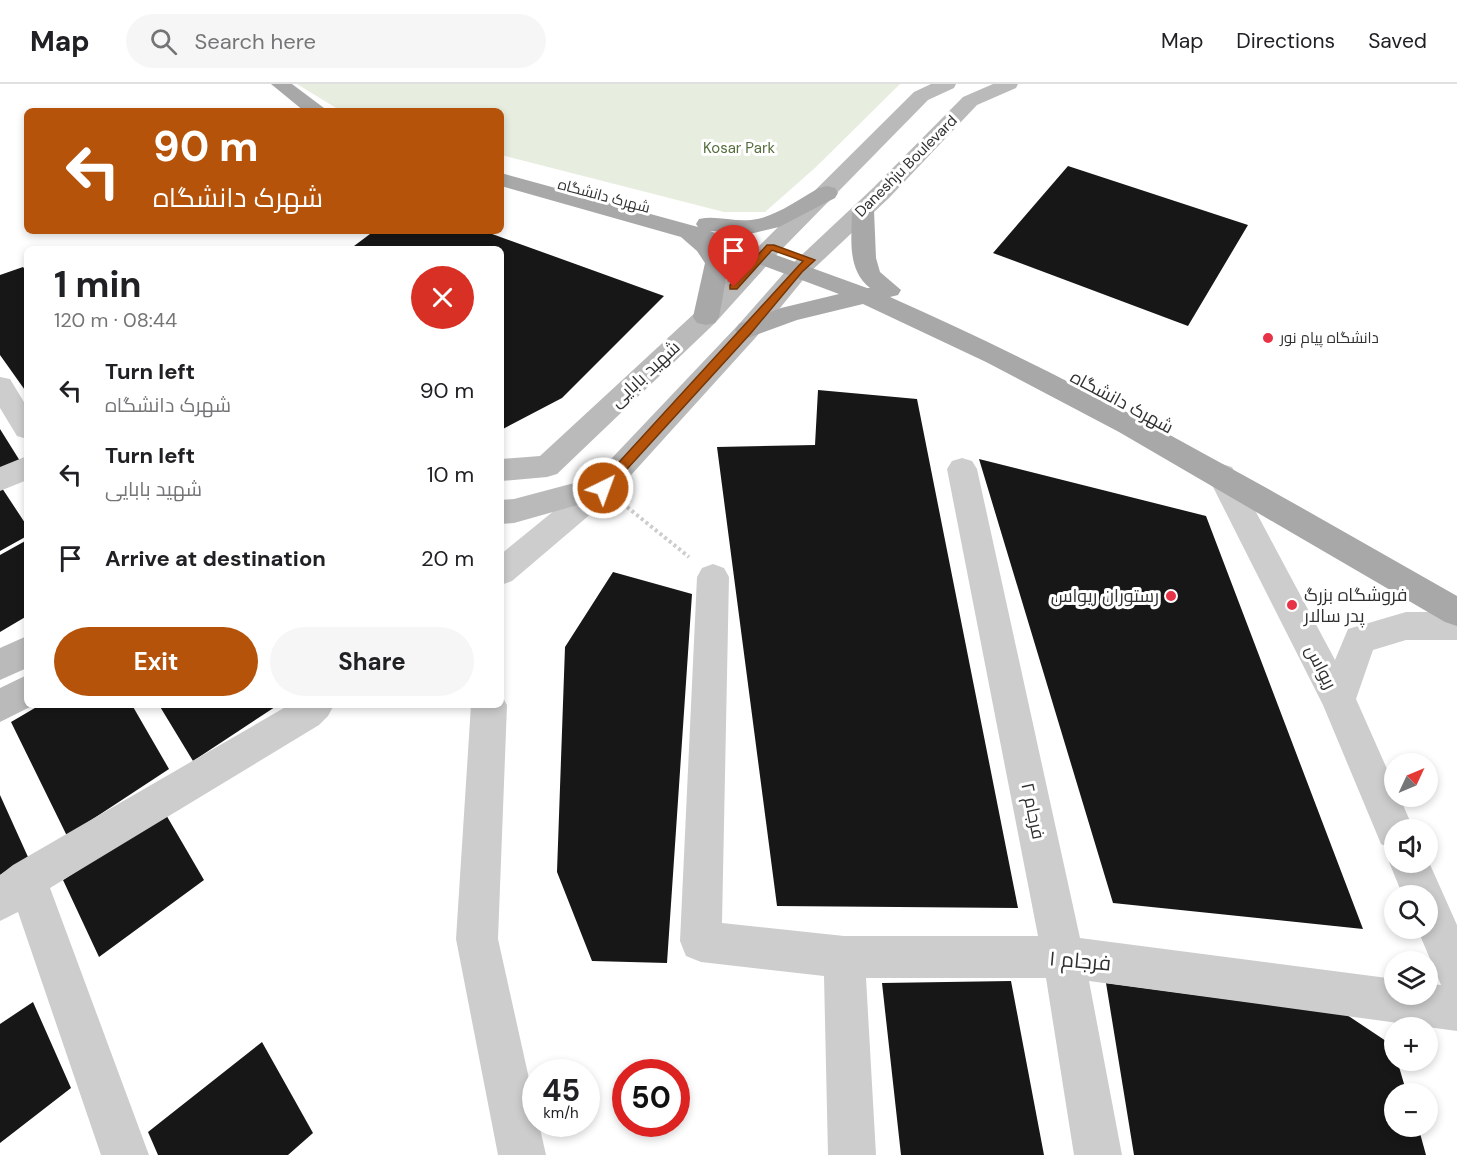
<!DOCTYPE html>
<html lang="en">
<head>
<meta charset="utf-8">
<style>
	body { margin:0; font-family:"DM Sans",Cairo,sans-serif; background:#f6f6f6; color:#202124; height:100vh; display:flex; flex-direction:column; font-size:22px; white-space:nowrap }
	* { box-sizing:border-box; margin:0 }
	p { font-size:20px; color:#757577 }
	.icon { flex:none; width:33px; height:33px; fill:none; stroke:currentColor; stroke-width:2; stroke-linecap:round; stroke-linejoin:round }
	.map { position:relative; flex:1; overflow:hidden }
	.side { position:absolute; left:24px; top:162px; width:480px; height:462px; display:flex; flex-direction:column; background:#fff; border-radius:9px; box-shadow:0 3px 9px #0003 }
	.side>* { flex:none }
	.hud { position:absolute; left:24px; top:24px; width:480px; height:126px; border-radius:9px; box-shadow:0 3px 9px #0003; background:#b45309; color:#fff; overflow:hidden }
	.needle { width:39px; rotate:46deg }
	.controls { position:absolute; left:1384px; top:669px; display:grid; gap:12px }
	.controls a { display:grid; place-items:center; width:54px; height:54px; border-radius:50%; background:#fff; box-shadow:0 3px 9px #0003; font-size:30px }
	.speed { position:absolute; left:522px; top:975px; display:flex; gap:12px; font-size:30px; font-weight:700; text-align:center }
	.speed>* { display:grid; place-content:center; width:78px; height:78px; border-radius:50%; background:#fff; box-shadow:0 3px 9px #0003; line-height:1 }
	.speed small { font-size:15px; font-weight:400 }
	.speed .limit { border:9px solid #d22; background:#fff; color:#111 }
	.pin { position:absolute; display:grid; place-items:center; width:51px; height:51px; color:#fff; margin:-62px -26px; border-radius:50% 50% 50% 0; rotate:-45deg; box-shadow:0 0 6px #0007 }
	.pin .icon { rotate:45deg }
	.me { position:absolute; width:66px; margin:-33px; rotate:42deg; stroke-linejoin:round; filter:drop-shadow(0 0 4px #0008) }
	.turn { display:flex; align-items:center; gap:21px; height:126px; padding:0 30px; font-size:27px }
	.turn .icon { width:78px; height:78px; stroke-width:2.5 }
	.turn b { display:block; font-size:42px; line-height:51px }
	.round { display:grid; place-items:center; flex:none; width:63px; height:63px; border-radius:32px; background:#f6f6f6 }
	.overview { display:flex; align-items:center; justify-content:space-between; height:102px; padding:0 30px }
	h1 { font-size:36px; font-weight:700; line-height:45px }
	.cta { display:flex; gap:12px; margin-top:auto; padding:12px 30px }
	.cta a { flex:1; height:69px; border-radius:36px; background:#b45309; color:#fff; font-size:24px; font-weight:700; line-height:69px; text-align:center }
	.cta a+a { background:#f6f6f6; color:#202124 }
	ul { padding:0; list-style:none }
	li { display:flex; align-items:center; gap:18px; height:84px; padding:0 30px }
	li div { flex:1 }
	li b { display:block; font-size:22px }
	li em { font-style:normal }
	header { display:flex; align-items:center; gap:36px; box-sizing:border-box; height:84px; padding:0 30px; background:#fff; border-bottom:2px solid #e0e0e0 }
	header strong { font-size:28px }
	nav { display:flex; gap:33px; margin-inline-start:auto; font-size:21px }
	.search { width:420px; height:54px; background:#f6f6f6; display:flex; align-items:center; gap:15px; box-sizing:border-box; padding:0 21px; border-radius:33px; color:#757577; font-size:22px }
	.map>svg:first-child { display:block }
	.green { fill:#e7eddf }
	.building { fill:#171717 }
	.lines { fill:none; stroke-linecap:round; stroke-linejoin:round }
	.path { stroke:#cdcdcd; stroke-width:4; stroke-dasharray:3 3; stroke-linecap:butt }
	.street { fill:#cdcdcd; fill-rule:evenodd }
	.secondary { fill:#bababa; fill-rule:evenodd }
	.primary { fill:#a8a8a8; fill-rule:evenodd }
	.route { fill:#b45309; stroke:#753606; stroke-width:1.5 }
	.poi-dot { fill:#e73348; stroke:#fff; stroke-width:2 }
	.labels { text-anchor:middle; stroke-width:6; stroke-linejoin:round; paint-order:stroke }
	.far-park-label { font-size:15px; fill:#566d3d; stroke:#fff }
	.far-street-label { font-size:15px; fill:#303030; stroke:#fff }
	.far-poi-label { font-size:15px; fill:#303030; stroke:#fff; text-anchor:start }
	.street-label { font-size:18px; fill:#303030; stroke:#fff }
	.poi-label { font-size:18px; fill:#303030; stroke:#fff; text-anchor:start }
	.near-street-label { font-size:21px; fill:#303030; stroke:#fff }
</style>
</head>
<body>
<header>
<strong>Map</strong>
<div class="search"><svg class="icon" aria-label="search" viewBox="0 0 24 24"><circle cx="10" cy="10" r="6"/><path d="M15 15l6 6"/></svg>Search here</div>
<nav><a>Map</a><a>Directions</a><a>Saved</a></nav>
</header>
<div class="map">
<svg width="1457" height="1071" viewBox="0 0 1457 1071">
	<rect width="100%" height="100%" fill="#fff"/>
	<path class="green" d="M297 0H900L816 83 765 128H724L501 71V27H341Z"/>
	<path class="building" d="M1068 82 1248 141 1188 242 993 169Z
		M374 147H484L664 212 562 314 501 346V165H350Z
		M23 183 27 188V309L0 271V191Z
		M818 306 917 315 1018 824 777 822 717 363 815 361Z
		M0 345 20 377 0 386Z
		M979 375 1206 432 1363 845 1113 819Z
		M0 401 27 442V452L0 467Z
		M27 456V532L0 548V471Z
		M613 488 692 510 667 879 592 877 557 788 565 563Z
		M40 621H132L169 685 67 752 11 638Z
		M159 621H278L193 677Z
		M0 711 28 773 0 791Z
		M165 729 204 796 99 873 63 796Z
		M1011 897 1044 1071H901L882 899Z
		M1106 899 1347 931 1392 961 1395 976H1397L1407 1010H1395V1042H1418L1426 1071H1134Z
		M33 918 71 1004 0 1059V940Z
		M262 958 313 1049 288 1071H158L148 1048Z"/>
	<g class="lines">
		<path class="path" d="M627 423 689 473"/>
		<path class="street" d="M0 293 10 295 27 323V355L17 352 0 324Z
			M27 372V396L0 407V383Z
			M962 374 972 377 977 385 1080 854 1395 895V910H1428V900L1441 901 1417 844H1428V812H1403L1389 778 1394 766 1381 760 1323 621 1207 391 1212 383 1222 380 1232 383 1335 576 1348 545 1406 528H1457V556H1406L1373 566 1356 615 1395 703V712H1399L1414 746H1395V778H1428V776L1457 841V947L1089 897 1122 1071H1074L1046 894H866L876 1071H828L824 892 701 878 686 872 680 857 697 493 702 484 713 480 724 484 729 493 722 839 844 852H1038L947 385 952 377Z
			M603 392 613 395 618 403 613 411 512 497 501 501V470L593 395Z
			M501 610 507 621 498 855 536 1026V1040H539L546 1071H498L456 855 471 621H501Z
			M289 621H334L328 632 319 641 50 804 149 1071H101L18 828 0 837V791L13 781Z"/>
		<path class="secondary" d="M931 0H956L954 4 928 16 779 168 715 239 557 390 547 393 501 397V375L540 372 697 227 763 158 914 8Z
			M993 0H1018L1016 4 977 21 889 114 807 191 757 252 613 411 514 439 501 440V416L514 415 593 394 739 240 791 181 873 104 963 13Z
			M27 552V584L0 596V564Z
			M27 591V621H34L0 638V604Z"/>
		<path class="primary" d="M271 0H292L328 27H304Z
			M501 89 698 143 696 140 699 135C716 131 733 138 751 136 774 134 799 115 819 104L827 102 835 104 838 109 835 114 779 143 750 150 710 147 867 204H870C846 185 852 153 852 126L855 121 863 119 871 121 874 126 876 174 880 188 901 206 898 211 890 213C1086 299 1271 406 1457 512V542L1445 538 1119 348 986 278 863 220 797 236 748 254 739 252 735 246 739 240 781 224 839 210 719 165 729 179 719 233 715 239 706 241 697 239 693 233 705 179 697 167 681 153 501 102Z"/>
	</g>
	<path class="route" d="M767 161H774L815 176 802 188 751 249 607 407H599V400L803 177 772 166 737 205H730V201Z"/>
	<g class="poi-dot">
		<circle cx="1268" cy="254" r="6"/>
		<circle cx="1171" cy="512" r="6"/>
		<circle cx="1292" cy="521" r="6"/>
	</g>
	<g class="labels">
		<g class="far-park-label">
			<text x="739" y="69">Kosar Park</text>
		</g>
		<g class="far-street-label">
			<text transform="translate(906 82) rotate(-45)" y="5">Daneshju Boulevard</text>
			<text transform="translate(604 112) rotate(15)" y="5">شهرک دانشگاه</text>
		</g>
		<g class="far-poi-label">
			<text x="1280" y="259">دانشگاه پیام نور</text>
		</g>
		<g class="street-label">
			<text transform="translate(645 290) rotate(-43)" y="6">شهید بابایی</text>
			<text transform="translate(1122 318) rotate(28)" y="6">شهرک دانشگاه</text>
			<text transform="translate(1321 583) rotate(63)" y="6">ریواس</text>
			<text transform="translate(1033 727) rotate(78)" y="6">فرجام ۲</text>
		</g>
		<g class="poi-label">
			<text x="1304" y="517">فروشگاه بزرگ<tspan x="1304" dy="21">پدر سالار</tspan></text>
			<text x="1159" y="518" text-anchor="end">رستوران ریواس</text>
		</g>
		<g class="near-street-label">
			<text transform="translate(1080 877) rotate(5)" y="7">فرجام ۱</text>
		</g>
	</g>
</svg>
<div class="controls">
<a><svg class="needle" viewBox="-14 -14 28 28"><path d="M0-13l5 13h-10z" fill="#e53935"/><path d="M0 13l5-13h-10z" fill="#757577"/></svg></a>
<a><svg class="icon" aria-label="sound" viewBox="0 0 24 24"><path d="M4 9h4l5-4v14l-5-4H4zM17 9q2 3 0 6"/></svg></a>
<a><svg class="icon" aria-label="search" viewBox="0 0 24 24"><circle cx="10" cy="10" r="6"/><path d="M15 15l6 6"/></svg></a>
<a><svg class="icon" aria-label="layers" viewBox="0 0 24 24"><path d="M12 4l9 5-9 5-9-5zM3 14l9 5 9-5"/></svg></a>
<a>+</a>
<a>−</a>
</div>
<div class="speed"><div>45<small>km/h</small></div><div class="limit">50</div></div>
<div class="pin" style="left:734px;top:203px;background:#d93025"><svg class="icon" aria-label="arrive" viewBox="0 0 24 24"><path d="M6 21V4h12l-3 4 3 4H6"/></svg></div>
<svg class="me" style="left:603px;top:404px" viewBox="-20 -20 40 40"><circle r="17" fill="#b45309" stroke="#fff" stroke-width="3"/><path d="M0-11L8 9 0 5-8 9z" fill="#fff"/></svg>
<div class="hud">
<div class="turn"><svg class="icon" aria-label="left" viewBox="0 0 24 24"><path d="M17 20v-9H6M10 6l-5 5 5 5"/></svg><div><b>90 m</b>شهرک دانشگاه</div></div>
</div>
<section class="side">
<div class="overview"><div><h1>1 min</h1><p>120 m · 08:44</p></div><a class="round" style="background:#d93025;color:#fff"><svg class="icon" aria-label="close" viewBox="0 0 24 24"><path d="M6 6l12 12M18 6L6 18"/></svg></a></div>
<ul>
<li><svg class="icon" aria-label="left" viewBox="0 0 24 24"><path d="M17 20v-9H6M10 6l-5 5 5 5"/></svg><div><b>Turn left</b><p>شهرک دانشگاه</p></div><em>90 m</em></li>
<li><svg class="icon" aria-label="left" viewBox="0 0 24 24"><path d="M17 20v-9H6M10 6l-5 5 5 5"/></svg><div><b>Turn left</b><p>شهید بابایی</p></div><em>10 m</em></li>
<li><svg class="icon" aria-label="arrive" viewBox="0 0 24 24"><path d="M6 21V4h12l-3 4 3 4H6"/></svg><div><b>Arrive at destination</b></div><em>20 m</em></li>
</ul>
<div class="cta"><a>Exit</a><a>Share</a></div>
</section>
</div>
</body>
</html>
